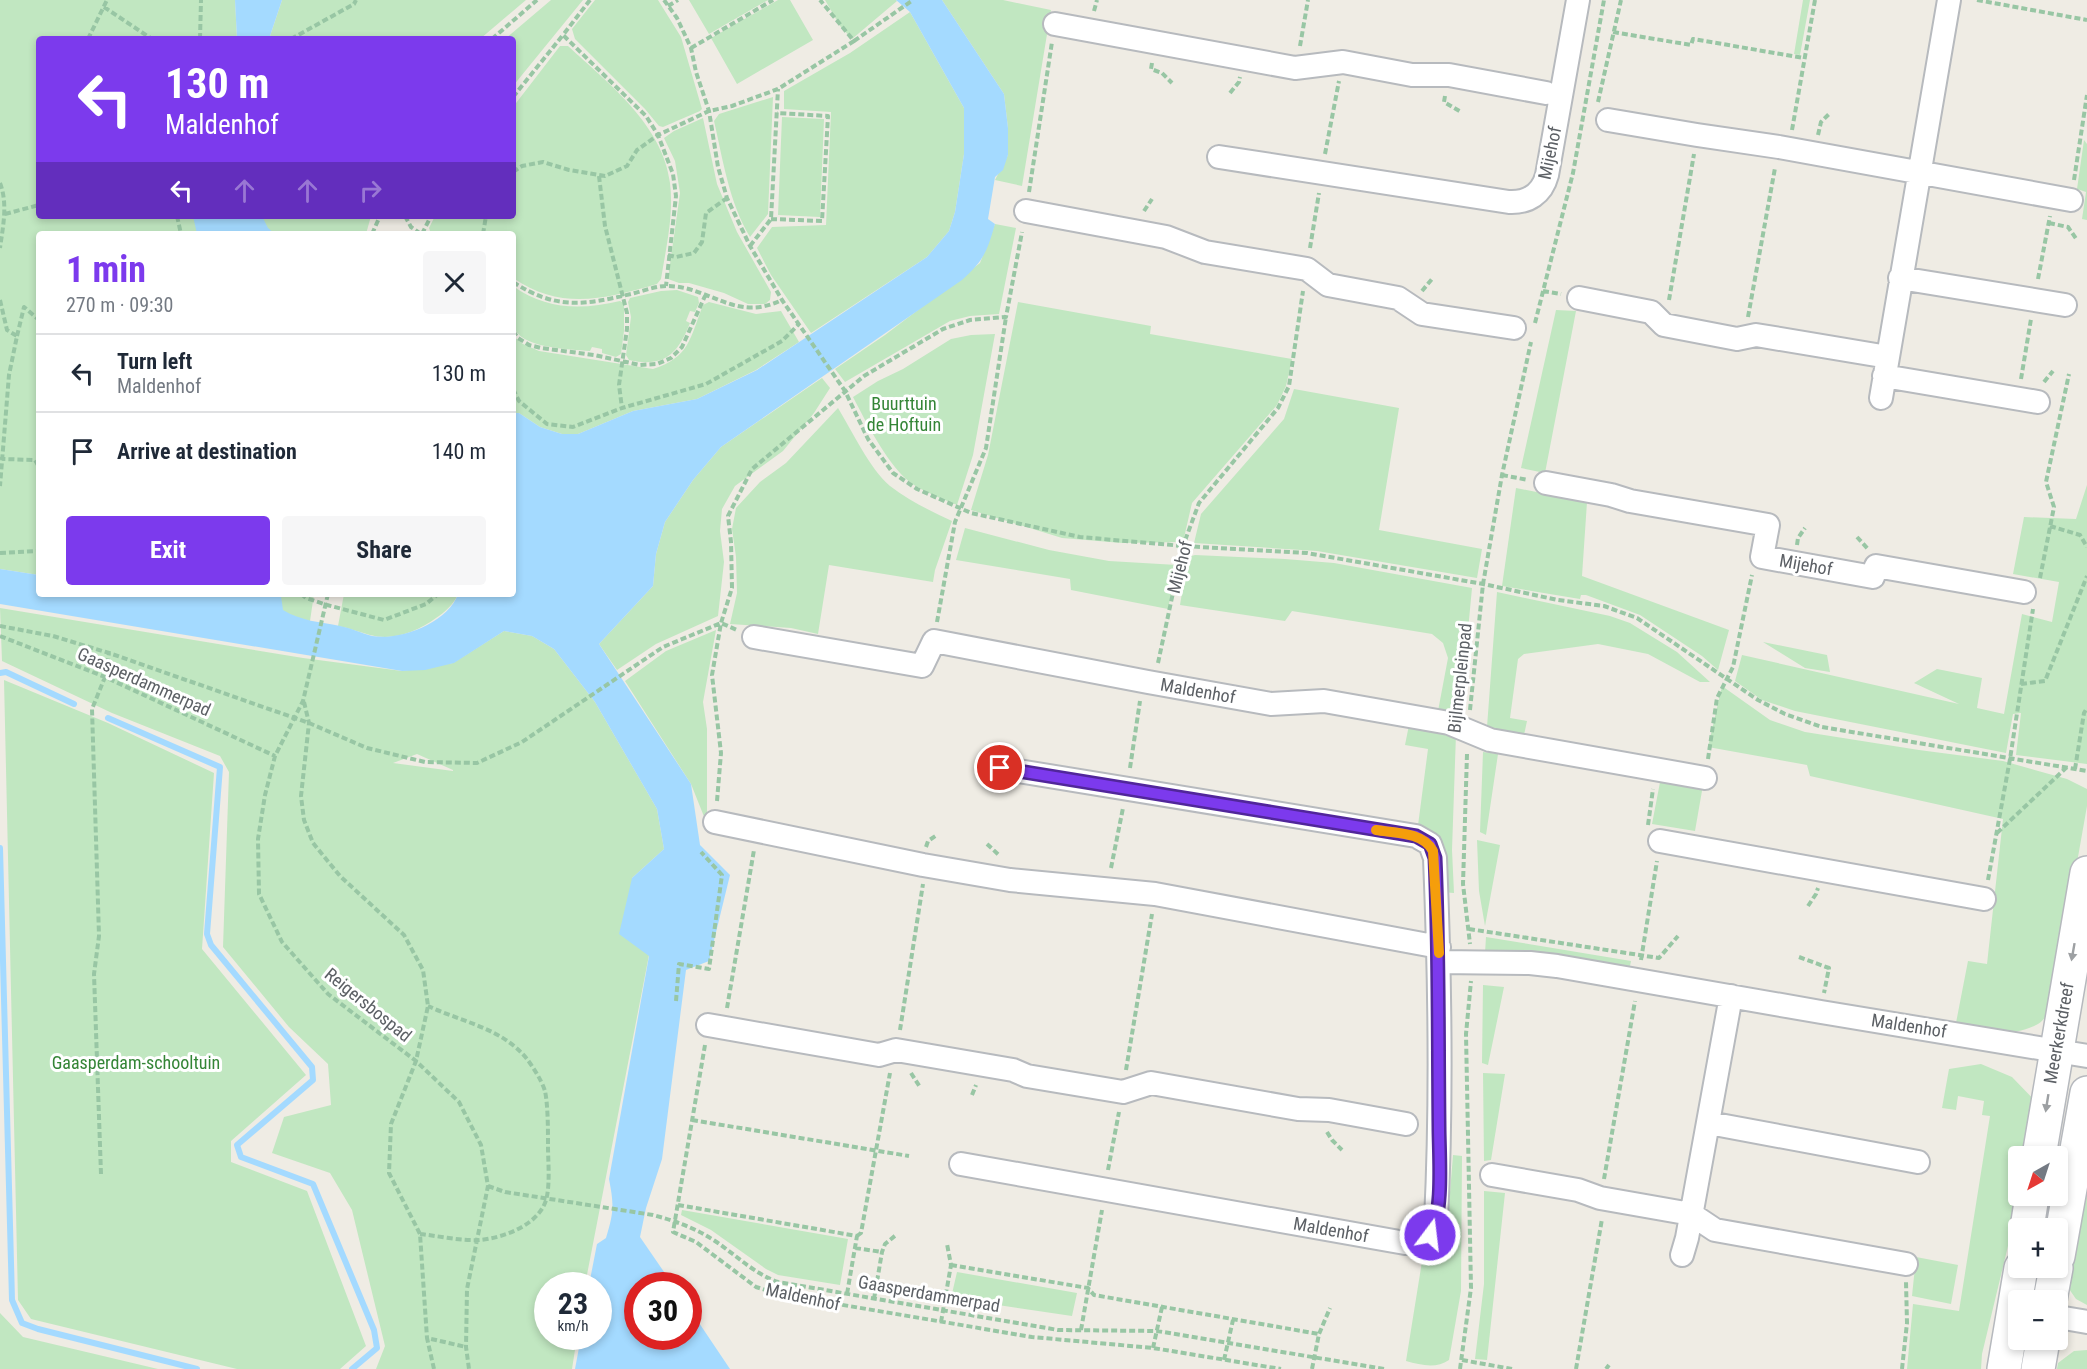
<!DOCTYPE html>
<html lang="en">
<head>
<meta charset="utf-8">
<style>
	body { margin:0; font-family:"Roboto Condensed",sans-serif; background:#f6f6f7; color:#1f2937; height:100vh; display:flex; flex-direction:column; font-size:22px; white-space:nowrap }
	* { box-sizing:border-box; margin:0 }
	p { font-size:20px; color:#747a83 }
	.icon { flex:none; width:33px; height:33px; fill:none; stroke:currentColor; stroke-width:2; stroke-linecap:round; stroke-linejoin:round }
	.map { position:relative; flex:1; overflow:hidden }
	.details { position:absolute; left:36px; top:231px; width:480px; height:366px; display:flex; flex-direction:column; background:#fff; border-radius:6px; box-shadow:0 3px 9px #0003 }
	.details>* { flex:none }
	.guide { position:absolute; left:36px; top:36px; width:480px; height:183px; border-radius:6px; box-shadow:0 3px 9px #0003; background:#7c3aed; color:#fff; overflow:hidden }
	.needle { width:39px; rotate:219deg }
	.buttons { position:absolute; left:2008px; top:1146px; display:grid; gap:12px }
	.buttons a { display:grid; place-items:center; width:60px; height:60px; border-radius:6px; background:#fff; box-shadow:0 3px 9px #0003; font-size:30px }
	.speed { position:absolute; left:534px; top:1272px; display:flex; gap:12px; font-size:30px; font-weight:700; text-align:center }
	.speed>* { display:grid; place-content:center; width:78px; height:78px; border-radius:50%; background:#fff; box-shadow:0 3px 9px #0003; line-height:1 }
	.speed small { font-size:15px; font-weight:400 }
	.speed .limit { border:9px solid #d22; background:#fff; color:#111 }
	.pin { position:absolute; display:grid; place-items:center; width:51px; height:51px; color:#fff; margin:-26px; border:3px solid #fff; border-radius:50%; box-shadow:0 2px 6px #0007 }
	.me { position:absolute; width:66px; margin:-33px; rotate:15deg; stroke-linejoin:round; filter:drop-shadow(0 0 4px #0008) }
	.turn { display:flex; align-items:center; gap:21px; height:126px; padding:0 30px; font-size:27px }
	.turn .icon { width:78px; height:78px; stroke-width:2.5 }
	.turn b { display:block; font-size:42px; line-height:51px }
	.lanes { display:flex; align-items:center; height:57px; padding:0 30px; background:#0003; justify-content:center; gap:30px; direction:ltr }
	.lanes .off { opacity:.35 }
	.round { display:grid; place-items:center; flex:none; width:63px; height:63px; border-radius:6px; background:#f6f6f7 }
	.overview { display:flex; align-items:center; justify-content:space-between; height:102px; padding:0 30px }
	h1 { font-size:36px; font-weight:700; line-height:45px; color:#7c3aed }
	.action { display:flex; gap:12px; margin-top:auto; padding:12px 30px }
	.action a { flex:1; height:69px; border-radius:6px; background:#7c3aed; color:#fff; font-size:24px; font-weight:700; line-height:69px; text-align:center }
	.action a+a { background:#f6f6f7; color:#1f2937 }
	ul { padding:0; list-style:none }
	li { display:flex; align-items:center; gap:18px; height:78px; padding:0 30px; border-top:2px solid #e0e1e3 }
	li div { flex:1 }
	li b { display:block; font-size:22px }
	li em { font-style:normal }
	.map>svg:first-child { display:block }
	.green { fill:#c1e7c1; fill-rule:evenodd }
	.water { fill:#a4daff }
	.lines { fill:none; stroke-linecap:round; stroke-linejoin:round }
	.stream { stroke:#a4daff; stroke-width:6 }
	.street-casing { stroke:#b7babe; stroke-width:26 }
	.secondary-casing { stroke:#b6b9be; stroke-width:36 }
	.path { stroke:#98c6a4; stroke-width:4; stroke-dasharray:6 3; stroke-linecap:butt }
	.street { stroke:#fff; stroke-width:22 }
	.secondary { stroke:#fff; stroke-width:33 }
	.oneway { fill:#9da0a3 }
	.route-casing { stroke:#51269a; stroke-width:15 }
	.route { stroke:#7c3aed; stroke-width:10 }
	.slow { stroke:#f59e0b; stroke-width:10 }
	.labels { text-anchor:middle; stroke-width:6; stroke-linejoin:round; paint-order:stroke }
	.street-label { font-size:18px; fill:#5c6065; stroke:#fff }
	.park-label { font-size:18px; fill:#348536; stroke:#fff }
</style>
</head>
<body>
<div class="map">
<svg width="2087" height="1369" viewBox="0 0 2087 1369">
	<rect width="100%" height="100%" fill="#efece4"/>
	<path class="green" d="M0 0H235L237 39H39V216H371L366 234H39V575L0 569Z
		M282 0H526L480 39H269Z
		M551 0H583L513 86V39H505Z
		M595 0H658L681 37 702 109 700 111 663 127 659 126 645 109 575 39 572 29Z
		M689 0H768L709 34Z
		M778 0H790L813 40 737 84 711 38Z
		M825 0H896L897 1 852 39 840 26Z
		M942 0H1003L1051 10 1022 186 995 180 1008 155V128L1004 94Z
		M1803 0H1810L1800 55 1794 54Z
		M910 12 964 108V154L955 212 949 231 927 257 811 333 771 275 757 248 772 227 826 225 831 112 784 109V91L850 53Z
		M560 46H568C609 84 663 125 670 183 674 215 666 248 661 279L657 284C605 299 561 311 513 278V234H431L429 228 435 216H513V107Z
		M773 97 768 214 750 237C729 202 723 160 714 121L719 114Z
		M782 117 824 119 820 217 778 215Z
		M703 118 717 184 737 232 771 292 770 300 765 304H748L724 293 689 283H679L668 279 680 193 675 161 664 138 674 131Z
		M2084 140 2087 144V220L2082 219 2086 192 2077 189Z
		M995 224 1016 228 999 314 970 316 950 321 845 382 835 369 885 335 980 263Z
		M513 286C546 310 582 310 620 301L624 303V331L621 354 616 357 602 353V349L592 347 590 351C570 349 519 349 513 325 510 313 513 298 513 286Z
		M677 290 698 297 699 303 695 312 690 311 686 321 690 323C678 354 664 368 629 360L626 355 631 317 628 302 630 298 661 291Z
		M709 302 756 314 781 311 799 342 756 370 697 399 633 411 578 434H562L540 427 519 413H513V336L523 344 539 351 653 369C690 357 690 338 703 305Z
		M1018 302 1151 326 1150 334 1292 359 1286 386 1277 405 1192 503 1183 542 1122 543 1062 538 971 510 988 455Z
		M1556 310 1576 311 1545 473 1521 468Z
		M995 334 973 455 957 505C943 499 927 493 914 485 890 470 866 422 853 397L878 381 903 369 951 339 971 335Z
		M822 378 830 388 814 413 783 451 735 486 722 509 720 531 724 562 718 616 656 644 617 670 599 644 653 586 656 554 665 522 693 480 721 447Z
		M1294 389 1399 408 1379 530 1482 549 1477 578 1317 551 1194 543 1201 514 1284 419Z
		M838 408C852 431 870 469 890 486 909 501 931 511 952 521L935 570 933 582 829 565 818 634 791 628 730 624 737 593 736 557 732 529 736 508 760 482 786 463Z
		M2087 485V764L2016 755 2021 713 2013 714 2006 753 1795 711 1762 700 1735 681 1742 655 1959 704 1914 683 1937 669 1982 678 1977 708 2004 714 2022 614 2052 622 2059 582 2013 574 2024 517 2076 519Z
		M1516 488 1587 502 1582 576 1729 630 1718 670 1702 656 1640 615 1586 595H1581L1580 599 1502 586Z
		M965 528 1049 550 1109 561 1177 565 1168 609 1071 590 1070 579 956 560Z
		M1195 555 1285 559 1334 563 1472 588 1460 715 1438 711 1448 658 1443 643 1432 634 1292 611 1285 621 1180 605 1188 557Z
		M1497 592 1610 616 1630 623 1677 652 1710 682H1700L1648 654 1598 644 1524 654 1518 659 1510 718 1527 721 1524 735 1487 727Z
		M173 594H314L310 621Z
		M344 594H458C454 604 445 612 436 618 417 632 393 641 370 635 359 632 349 628 338 626Z
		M0 608 303 658 402 671 453 663 504 631 532 636 554 649 595 702 657 809 664 849 632 878 649 955 585 1285 548 1286V1336L577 1337 572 1369H376L385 1346 352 1210 330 1173 272 1153 284 1117 331 1105 328 1064 289 1027 223 947 229 772 220 756 112 713 2 661ZM417 754 453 770V771L393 763Z
		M716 630 703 702 707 729V824L691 784 625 681 666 651Z
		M1763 642 1827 655 1830 672 1805 668Z
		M4 680 108 723 214 773 202 949 306 1075 231 1141V1162L307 1191 366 1346 340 1369H237L31 1319 18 1300Z
		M1722 686 1770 720 1805 732 1919 750 2003 761 2067 779 2087 789V806L2051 1010C2047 1015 2043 1021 2038 1024 2013 1038 1982 1033 1955 1028L1968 961 1987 964 2003 819 1810 776 1807 765 1708 747Z
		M1409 725 1456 734 1452 850 1454 893 1441 892 1417 833 1428 749 1405 745Z
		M1483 752 1498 754 1486 835 1480 832Z
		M1661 777 1703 785 1695 831 1652 824Z
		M1477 840 1500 845 1485 926 1479 891Z
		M1486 937 1631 961 1629 971 1485 953Z
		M1483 985 1504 987 1488 1065 1482 1063Z
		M1981 1064 2012 1077 2041 1107 2029 1156H2019L2020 1196 1982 1354 1981 1369H1907L1913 1304 1959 1311 1990 1116 1982 1115 1984 1101 1958 1096 1956 1110 1942 1108 1949 1069Z
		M1483 1073 1505 1074 1491 1160 1484 1161Z
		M1453 1155 1462 1156 1461 1291 1449 1360C1436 1369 1421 1365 1406 1361L1424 1249 1442 1235 1449 1205Z
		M2087 1180V1305L2076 1299 2067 1286Z
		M1484 1191 1505 1193 1487 1360 1475 1359 1484 1284Z
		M682 1210 848 1239 840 1285 778 1275 766 1269 711 1230 681 1215Z
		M1916 1257 1958 1265 1951 1304 1912 1296Z
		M957 1272 1077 1293 1072 1316 951 1298Z
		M0 1313 23 1337 158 1369H0Z
		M2087 1350V1369H2057L2058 1363 2074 1351Z"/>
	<path class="water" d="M235 0H282L269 39H237Z
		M896 0H942L1004 94 1008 128V155L1003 170 995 177 988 219 995 224C987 252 984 260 962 280L721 447 693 480 665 522 656 554 653 586 599 644 691 784 700 845 730 875 709 961 686 970 662 1159 646 1208 640 1237 673 1285 638 1286V1336H688L689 1308 730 1369H575L581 1337 598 1336V1286L589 1285 597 1244 606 1238C614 1212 614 1205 609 1179L649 956 619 934 632 878 664 849 657 809 595 702 554 649 532 636 504 631 454 663 425 670 402 671 0 604V569L39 575V594H279L281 596 283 610C301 621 320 622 340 626 351 628 361 633 372 636 400 641 448 623 458 594H513V413H519L540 427 562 434H578L633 411 697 399 757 370 927 257 949 231 955 212 964 154V108L910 12Z
		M193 216H262L268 228 275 234H197Z"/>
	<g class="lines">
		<path class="stream" d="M0 673 6 672 74 704
			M108 718 220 767 207 934 211 945 312 1067 313 1080 237 1145 241 1157 313 1184 374 1330 377 1348 352 1369
			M0 848 12 1300 22 1323 38 1329 197 1369"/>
		<g class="street-casing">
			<path id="street" d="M1055 24 1295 68 1343 62 1412 75H1449L1546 93
				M1608 120 1697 135 1779 147 2071 200
				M1219 157 1509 202C1528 203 1542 194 1547 175L1578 0
				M1026 211 1166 237 1205 252 1307 269 1328 285 1398 298 1422 314 1514 328
				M1900 278 2065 305
				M1579 298 1651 312 1664 325 1737 339 1756 335 1888 357
				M1884 376 2038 402
				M1881 398 1949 0
				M1546 483 1611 495 1630 501 1768 525 1762 557 1873 577 1876 566 2024 592
				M754 637 922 666 934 641 1148 682 1271 704 1324 701 1449 723 1490 740 1705 778
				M715 822 923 865 1010 880 1155 894 1439 947
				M1660 841 1984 899
				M1439 962 1530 963 1557 966 1821 1012 2087 1056
				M708 1025 879 1055 896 1050 1013 1070 1027 1076 1123 1092 1151 1083 1298 1109 1329 1110 1406 1124
				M1709 1123 1918 1162
				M961 1164 1405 1243C1422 1244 1432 1236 1436 1220 1442 1100 1440 979 1435 858L1430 844 1416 836 1000 768
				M1492 1175 1578 1190 1600 1198 1691 1214 1715 1230 1906 1264
				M1682 1255 1687 1238 1731 996
				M2058 1317 2087 1322"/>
		</g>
		<g class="secondary-casing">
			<path id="secondary" d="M2039 1156 2087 873
				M2027 1228 2032 1196
				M2058 1256 2087 1093
				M2050 1300 2056 1268
				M2004 1369 2021 1268
				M2038 1369 2043 1340"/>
		</g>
		<path class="path" d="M590 0 563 35 646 116 658 135 673 174 676 196 666 286
			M664 0 677 18 691 48 696 72 709 111 718 167 727 198 750 246 782 300 845 391 868 439 893 473 917 489 971 513 1080 537 1183 546 1307 553 1483 584 1558 600 1604 606 1637 618 1758 700 1785 714 1822 727 2087 771
			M1977 0 2087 20
			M668 6 678 0
			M104 7 152 39
			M1094 11 1097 0
			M1613 32 1691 45 1693 39 1804 58
			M88 39 107 0
			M175 39H200
			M200 39 201 0
			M291 39 354 4 356 0
			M492 39 537 0
			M854 41 913 0
			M1300 46 1308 0
			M691 48 773 0
			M1152 63 1151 69 1162 73 1172 83
			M1230 93 1239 82 1240 77
			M1445 96 1444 102 1461 112
			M513 97 563 35
			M1598 102 1621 0
			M1792 130 1815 0
			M1818 135 1821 122 1829 114
			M1325 154 1339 81
			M513 172 522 166 543 162 569 170 605 176 627 166 637 150 658 135 709 111 732 106 778 89 854 41 820 0
			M599 176 605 226 627 313V329L619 385 622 408
			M2074 180 2087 95
			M0 183C8 204 3 226 0 248
			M1029 192 1052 42
			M1144 211 1152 199
			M5 214 39 205
			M177 216 181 234
			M405 216 411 227 421 234
			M771 219 822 221 828 116 777 113
			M2049 223 2068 227 2077 240
			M372 234 380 216
			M422 234 431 216
			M483 234 486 216
			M750 246 771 219 778 89
			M1310 248 1319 193
			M668 255 676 257 694 253 702 242 706 213 727 198
			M2038 279 2050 216
			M513 282C556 310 584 305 631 294 643 291 656 286 667 286 710 286 735 323 782 300
			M1422 291 1432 279
			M1543 291 1561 294
			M0 300 7 330 17 336 9 375 0 486
			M1669 300 1694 154
			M1748 317 1775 168
			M1535 323 1573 173 1604 0
			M513 331 518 338 529 345 541 348 594 355 640 365 657 364 671 358 682 347 705 296
			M17 336 24 307 39 320
			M2021 379 2031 319
			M2044 382 2053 371
			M513 389 519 401 547 424 573 427 622 408 706 384 782 341 799 324
			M0 457 3 459 35 460 39 467
			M1502 475 1528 480
			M2050 526 2080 535 2087 547
			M1857 537 1868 549
			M1797 545 1798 538 1805 528
			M0 553 39 551
			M2040 578 2054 507 2046 482 2069 374
			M301 594 306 598 327 605 384 620 426 604 438 594
			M328 594 303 701 275 756 265 795 258 839 259 894 282 942 328 994 416 1061 459 1102 481 1145 488 1186 467 1289 466 1347 469 1369
			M937 622 955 522 986 448 1006 317
			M0 626 53 636 109 653 309 723 367 748 425 762 477 763 522 742 663 647 721 623 737 630
			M0 636 105 677 275 756
			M1158 663 1183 546 1199 503 1278 408 1289 386 1303 291
			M2021 684 2045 681 2087 576
			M304 702 309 723 301 796 304 820 313 843 340 876 404 935 423 970 428 1006 416 1061 391 1124 389 1173 420 1234 427 1338
			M1470 710 1483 584 1502 475 1531 342
			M1467 754 1463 884 1470 944
			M1708 759 1717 698 1733 667 1752 575
			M1130 768 1140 701
			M2075 769 2084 713 2087 708
			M717 801 721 753 712 675 721 623 732 588 731 542 728 516 752 469 864 376 943 329 970 320 1006 317 1022 232
			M1648 825 1653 789
			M1997 833 2067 767
			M987 844 1000 856
			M926 847 928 841 937 835
			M1111 868 1123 808
			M1988 880 2010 759 2033 609
			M1808 906 1816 894 1818 888
			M1469 929 1659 958 1678 936
			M1799 957 1829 968 1824 993
			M1641 960 1657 861
			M676 1001 679 964 709 969 722 875 701 852
			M727 1008 754 850
			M900 1030 923 884
			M705 1045 673 1232 696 1242 756 1287 778 1294 1032 1337 1153 1348 1281 1369
			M1126 1070 1152 914
			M911 1073 920 1087
			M972 1095 976 1085
			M692 1120 909 1156
			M1327 1132 1332 1140 1342 1150
			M1108 1170 1119 1112
			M101 1174 94 974 99 936 92 709 105 677 109 653
			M1604 1179 1635 1001
			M488 1186 505 1192 653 1215C676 1221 695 1228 715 1241 736 1255 753 1273 778 1282L1058 1330 1157 1331 1384 1369
			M678 1205 857 1236 847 1294
			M420 1234C439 1236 460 1241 479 1240 504 1238 542 1224 547 1196 550 1180 548 1161 548 1146 548 1130 548 1105 545 1091 542 1081 533 1067 527 1059 502 1028 462 1022 428 1006
			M857 1236 861 1233 890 1073
			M855 1248 882 1252
			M951 1265 1088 1288 1094 1295 1319 1334
			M874 1299 882 1252 885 1244 896 1235
			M941 1322 951 1265 947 1244
			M1081 1330 1102 1210
			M1153 1348 1162 1307
			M1224 1360 1233 1320
			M1462 1360 1512 1369
			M434 1369 427 1338 466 1347
			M1312 1369 1319 1334 1330 1308
			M1460 1369 1471 1288 1466 1034 1471 981
			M1576 1369 1602 1219
			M1606 1369 1609 1365
			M1902 1369 1907 1323 1906 1282"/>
		<use href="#street" class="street"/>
		<use href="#secondary" class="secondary"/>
	</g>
	<defs><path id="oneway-solid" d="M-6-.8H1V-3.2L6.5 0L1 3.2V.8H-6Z" transform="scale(1.5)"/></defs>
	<g class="oneway">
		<use href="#oneway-solid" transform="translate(2073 952) rotate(100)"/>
		<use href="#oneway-solid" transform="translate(2047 1103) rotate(99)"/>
	</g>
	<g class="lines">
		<g class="route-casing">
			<path id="route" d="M1000 768 1416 836 1430 844 1435 858C1439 948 1438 1037 1439 1127 1439 1154 1444 1213 1430 1235"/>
		</g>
		<use href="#route" class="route"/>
		<path class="slow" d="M1376 830C1395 833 1423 832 1433 851L1439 953"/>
	</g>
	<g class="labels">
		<g class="street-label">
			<text transform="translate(1550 153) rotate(-78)" y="6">Mijehof</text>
			<text transform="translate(1806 565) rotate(10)" y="6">Mijehof</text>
			<text transform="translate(1180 567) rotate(-76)" y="6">Mijehof</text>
			<text transform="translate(1460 678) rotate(-84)" y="6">Bijlmerpleinpad</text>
			<text transform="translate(144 682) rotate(24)" y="6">Gaasperdammerpad</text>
			<text transform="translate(1198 691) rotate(10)" y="6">Maldenhof</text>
			<text transform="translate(368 1005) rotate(39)" y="6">Reigersbospad</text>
			<text transform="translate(1909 1026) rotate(9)" y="6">Maldenhof</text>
			<text transform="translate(2059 1033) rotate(-80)" y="6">Meerkerkdreef</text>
			<text transform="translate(1331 1230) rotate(10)" y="6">Maldenhof</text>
			<text transform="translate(929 1294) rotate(10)" y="6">Gaasperdammerpad</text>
			<text transform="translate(803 1297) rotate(12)" y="6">Maldenhof</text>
		</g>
		<g class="park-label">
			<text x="904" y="410">Buurttuin<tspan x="904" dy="21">de Hoftuin</tspan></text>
			<text x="136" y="1069">Gaasperdam-schooltuin</text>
		</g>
	</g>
</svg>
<div class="buttons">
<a><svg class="needle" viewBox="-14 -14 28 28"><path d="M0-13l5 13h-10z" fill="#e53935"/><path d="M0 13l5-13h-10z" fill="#747a83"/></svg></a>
<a>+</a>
<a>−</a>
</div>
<div class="speed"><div>23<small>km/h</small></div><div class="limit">30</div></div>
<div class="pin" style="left:1000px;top:768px;background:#d93025"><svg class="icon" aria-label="arrive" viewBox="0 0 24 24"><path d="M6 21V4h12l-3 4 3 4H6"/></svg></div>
<svg class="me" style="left:1430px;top:1235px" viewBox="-20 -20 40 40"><circle r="17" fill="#7c3aed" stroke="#fff" stroke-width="3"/><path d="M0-11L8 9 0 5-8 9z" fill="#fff"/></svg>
<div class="guide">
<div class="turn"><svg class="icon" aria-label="left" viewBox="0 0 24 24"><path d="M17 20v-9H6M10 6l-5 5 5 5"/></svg><div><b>130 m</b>Maldenhof</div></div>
<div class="lanes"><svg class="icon" aria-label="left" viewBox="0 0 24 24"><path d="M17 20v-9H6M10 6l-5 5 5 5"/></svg><svg class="icon off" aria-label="ahead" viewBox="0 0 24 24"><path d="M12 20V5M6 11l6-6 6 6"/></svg><svg class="icon off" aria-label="ahead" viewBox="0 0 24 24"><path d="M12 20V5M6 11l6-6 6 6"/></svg><svg class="icon off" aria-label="right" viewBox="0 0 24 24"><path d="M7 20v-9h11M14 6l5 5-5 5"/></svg></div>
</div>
<section class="details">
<div class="overview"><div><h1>1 min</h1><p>270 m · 09:30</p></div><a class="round"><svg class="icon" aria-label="close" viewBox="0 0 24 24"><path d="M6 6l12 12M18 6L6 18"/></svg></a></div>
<ul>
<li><svg class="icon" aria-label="left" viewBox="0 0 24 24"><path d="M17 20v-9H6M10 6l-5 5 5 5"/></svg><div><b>Turn left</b><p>Maldenhof</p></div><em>130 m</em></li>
<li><svg class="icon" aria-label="arrive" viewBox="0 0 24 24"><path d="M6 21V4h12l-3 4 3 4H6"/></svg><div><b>Arrive at destination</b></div><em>140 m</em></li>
</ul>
<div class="action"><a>Exit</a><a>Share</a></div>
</section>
</div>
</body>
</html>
